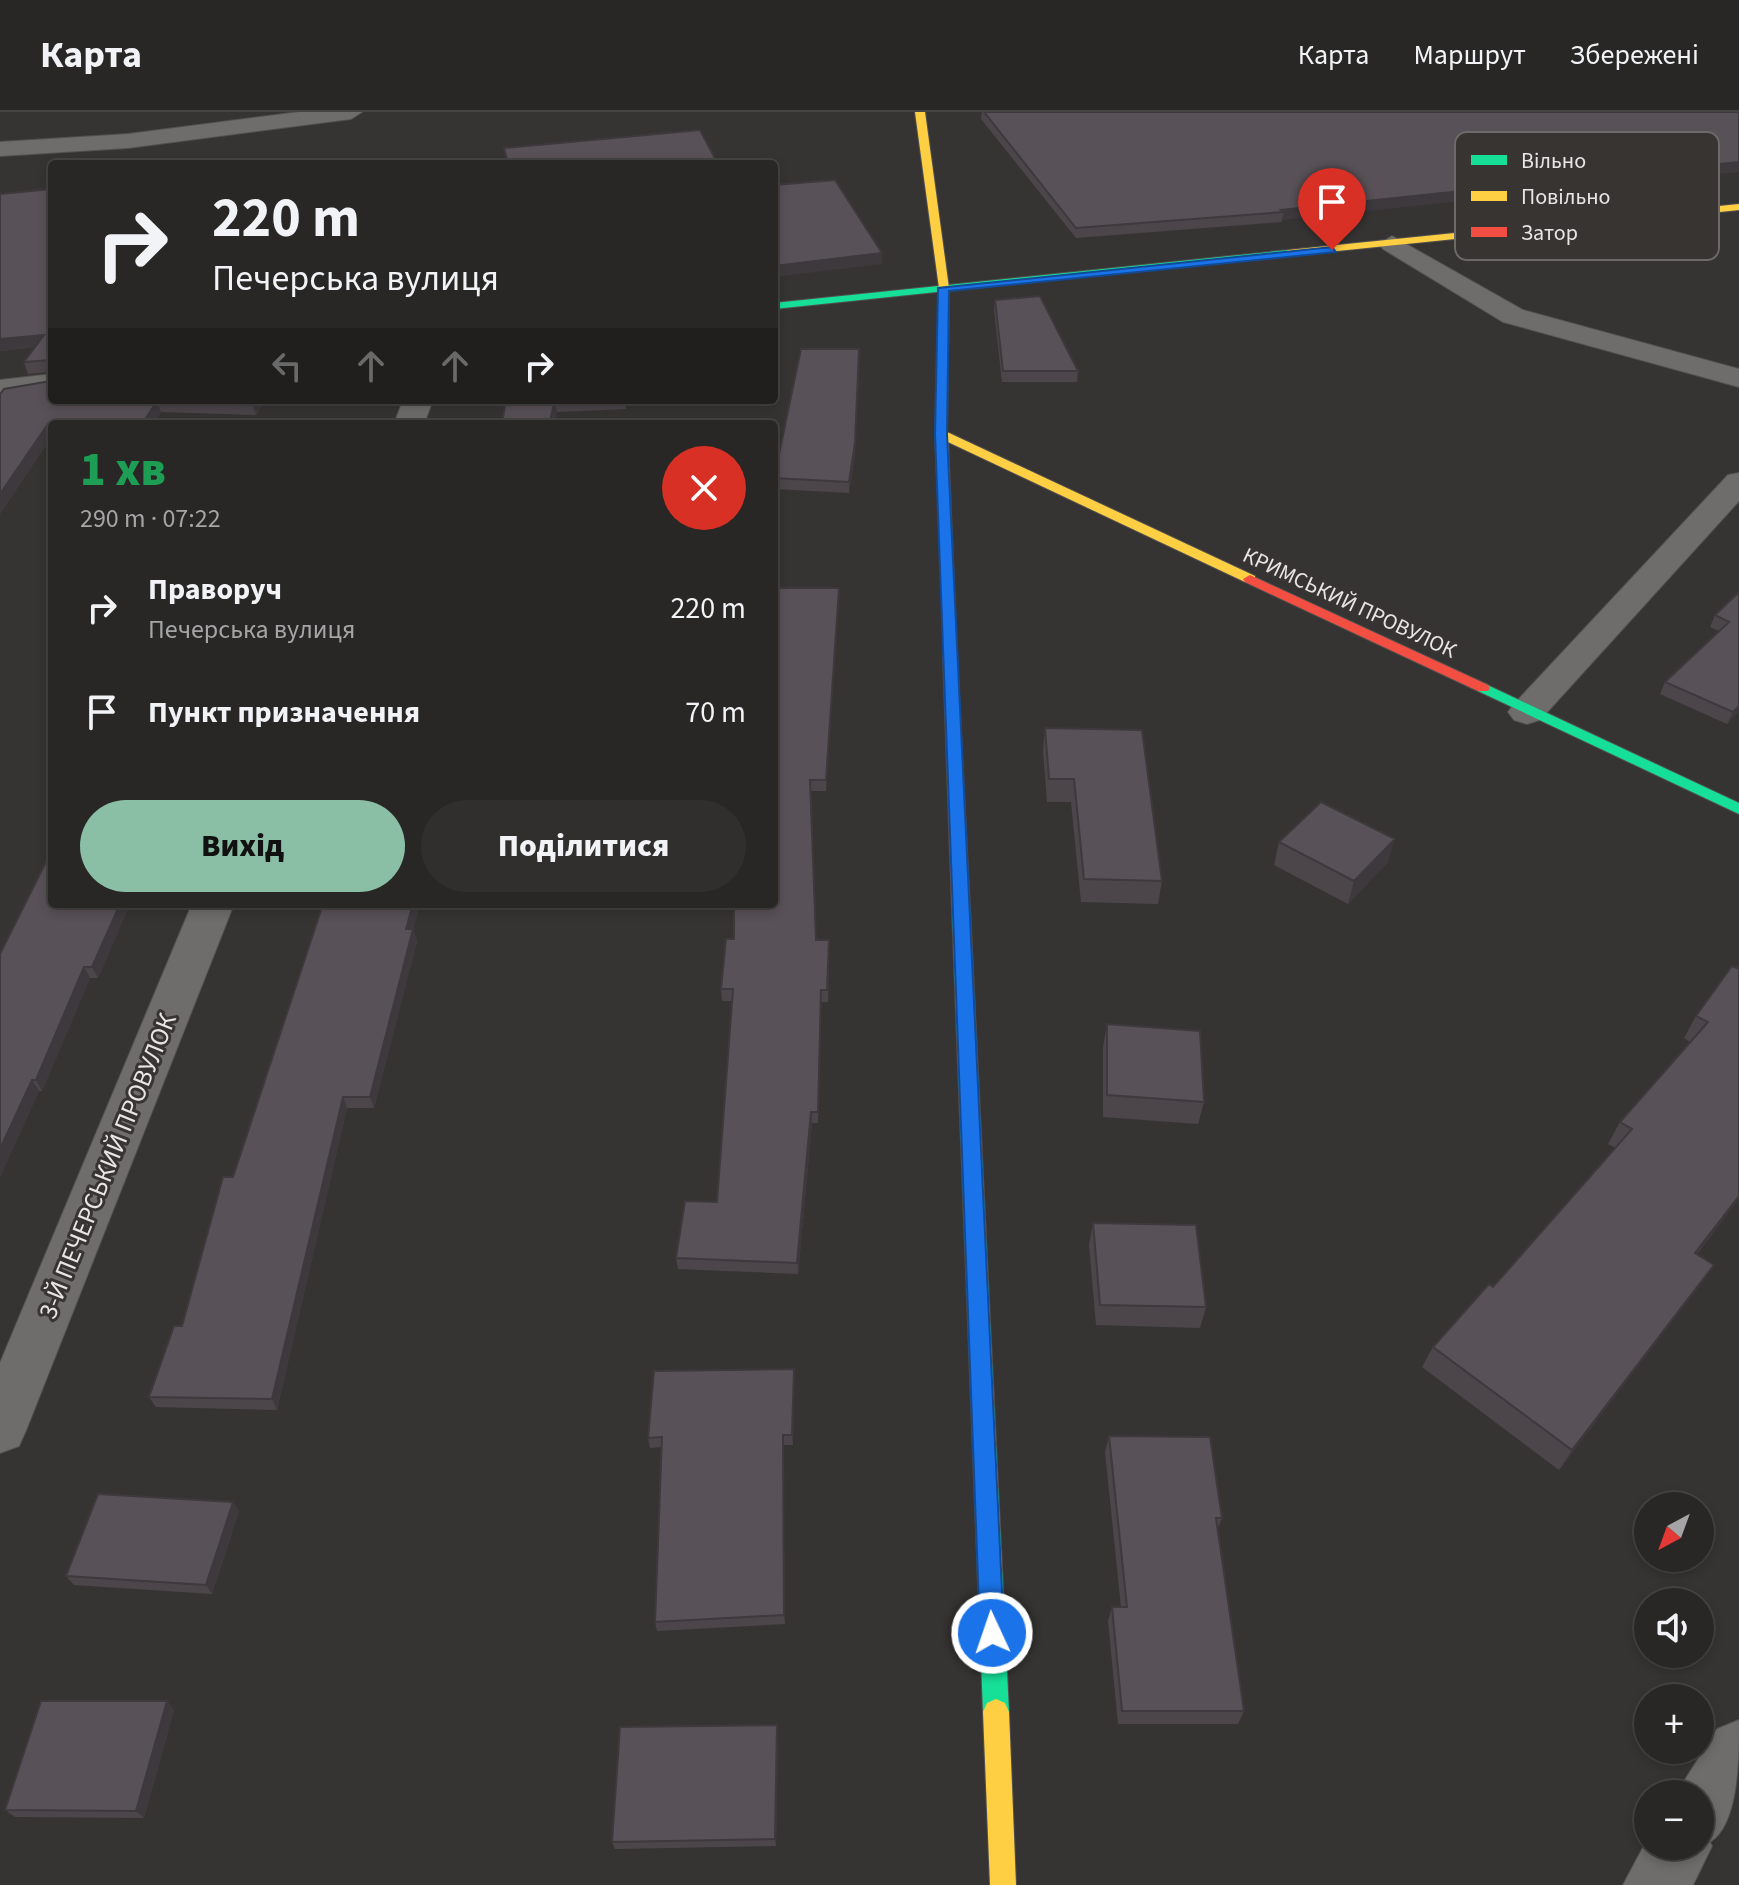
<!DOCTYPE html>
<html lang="uk">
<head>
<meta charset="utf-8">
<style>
	body { margin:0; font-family:"Source Sans 3",sans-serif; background:#302f2e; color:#f1f3f6; height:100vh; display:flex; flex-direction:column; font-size:30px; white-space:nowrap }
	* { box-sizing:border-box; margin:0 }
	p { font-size:26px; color:#a5a5a7 }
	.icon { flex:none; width:44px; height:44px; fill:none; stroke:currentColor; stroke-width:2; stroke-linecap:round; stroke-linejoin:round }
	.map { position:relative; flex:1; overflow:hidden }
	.details { position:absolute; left:48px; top:308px; width:730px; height:488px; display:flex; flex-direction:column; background:#282726; border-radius:8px; box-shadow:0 4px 12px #0003,0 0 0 2px #444443 }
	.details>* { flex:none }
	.hud { position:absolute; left:48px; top:48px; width:730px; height:244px; border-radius:8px; box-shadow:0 4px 12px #0003,0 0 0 2px #444443; background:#282726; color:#f1f3f6; overflow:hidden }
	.needle { width:52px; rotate:221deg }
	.tools { position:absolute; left:1634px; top:1380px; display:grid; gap:16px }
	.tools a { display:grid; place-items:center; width:80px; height:80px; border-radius:50%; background:#282726; box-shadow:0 4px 12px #0003,0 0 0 2px #444443; font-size:40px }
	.pin { position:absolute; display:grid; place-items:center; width:68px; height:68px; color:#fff; margin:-82px -34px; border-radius:50% 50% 50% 0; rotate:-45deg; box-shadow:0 0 8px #0007 }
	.pin .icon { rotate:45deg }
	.me { position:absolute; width:88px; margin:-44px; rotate:357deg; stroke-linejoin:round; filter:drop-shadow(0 0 6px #0008) }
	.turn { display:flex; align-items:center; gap:28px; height:168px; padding:0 32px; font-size:36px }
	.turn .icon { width:104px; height:104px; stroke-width:2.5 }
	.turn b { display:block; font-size:56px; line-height:68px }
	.lanes { display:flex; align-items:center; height:76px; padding:0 32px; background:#0003; justify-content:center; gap:40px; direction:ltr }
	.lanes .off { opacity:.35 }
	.round { display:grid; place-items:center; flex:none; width:84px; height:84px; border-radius:42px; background:#302f2e }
	.overview { display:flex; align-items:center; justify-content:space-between; height:136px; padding:0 32px }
	h1 { font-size:48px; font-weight:800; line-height:60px; color:#1e9e55 }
	.action { display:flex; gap:16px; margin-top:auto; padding:16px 32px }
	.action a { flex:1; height:92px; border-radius:48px; background:#8abfa5; color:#111; font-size:32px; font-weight:800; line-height:92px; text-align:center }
	.action a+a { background:#302f2e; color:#f1f3f6 }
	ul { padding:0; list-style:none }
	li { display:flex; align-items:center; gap:24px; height:104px; padding:0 32px }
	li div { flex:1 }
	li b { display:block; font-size:30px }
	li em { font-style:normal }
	header { display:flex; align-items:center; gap:48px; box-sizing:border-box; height:112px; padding:0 40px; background:#282726; border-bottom:2px solid #444443 }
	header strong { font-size:38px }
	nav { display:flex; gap:44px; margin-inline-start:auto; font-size:28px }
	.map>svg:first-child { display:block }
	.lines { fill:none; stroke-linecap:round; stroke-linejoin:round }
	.street-casing { stroke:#525150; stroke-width:2 }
	.fast-casing { stroke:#525150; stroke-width:2 }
	.slow-casing { stroke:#525150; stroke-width:2 }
	.jam-casing { stroke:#525150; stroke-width:2 }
	.street { fill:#6e6d6c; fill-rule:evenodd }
	.fast { fill:#16e098; fill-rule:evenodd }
	.slow { fill:#ffcf43; fill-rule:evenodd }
	.jam { fill:#f24e42; fill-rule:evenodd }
	.wall { fill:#4c464b }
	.shaded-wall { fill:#3e393d }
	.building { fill:#585157; stroke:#3e393d; stroke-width:2 }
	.route { fill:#1a73e8; stroke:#114b97; stroke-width:2 }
	.labels { text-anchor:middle; stroke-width:6; stroke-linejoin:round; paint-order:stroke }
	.far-street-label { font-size:22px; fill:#e8e6e5; stroke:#373432 }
	.street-label { font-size:26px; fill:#e8e6e5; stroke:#373432 }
	.key { fill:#373432; stroke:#6c6968; stroke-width:2 }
	.key-label { font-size:22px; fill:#e8e6e5 }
</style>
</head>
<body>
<header>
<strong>Карта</strong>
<nav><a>Карта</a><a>Маршрут</a><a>Збережені</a></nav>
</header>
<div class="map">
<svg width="1739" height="1773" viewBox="0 0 1739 1773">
	<rect width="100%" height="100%" fill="#363433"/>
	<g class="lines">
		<g class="street-casing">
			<path id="street" d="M299 0H362L351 7 128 36 0 44V30L128 22Z
				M1392 124 1523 198 1739 257V275L1503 210 1383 137 1379 132Z
				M52 262V280L0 286V268Z
				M403 288H433L424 312H394Z
				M1739 361V389L1540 608 1527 612 1514 608 1508 600 1514 592 1728 363Z
				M192 792H234L27 1316 19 1334 0 1341V1251Z
				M1739 1608C1739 1645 1739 1712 1710 1730L1712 1734 1693 1773H1623L1648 1726V1734H1700V1682H1676L1717 1617Z"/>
		</g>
		<g class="fast-casing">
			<path id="fast" d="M1288 138 1293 141 1292 143 774 197V191Z
				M1483 571 1739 691V702L1478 579V573Z
				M961 791 970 797 1009 1600 1005 1609 996 1613 987 1609 983 1600 952 797Z"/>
		</g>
		<g class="slow-casing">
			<path id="slow" d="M915 0H925L949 176 947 320 1255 464V470H1245L948 330 957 543 955 546H945L935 322 939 176Z
				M1739 92V98L1288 144 1283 141 1288 138Z
				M996 1587 1005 1591 1009 1600 1016 1773H990L983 1600 987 1591Z"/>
		</g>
		<g class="jam-casing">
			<path id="jam" d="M1250 463 1488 573 1490 576 1488 579H1478L1245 470 1243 467Z
				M950 539 957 543 970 797 961 803 952 797 943 543Z"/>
		</g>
		<use href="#street" class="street"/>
		<use href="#fast" class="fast"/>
		<use href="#slow" class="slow"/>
		<use href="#jam" class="jam"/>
	</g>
	<path class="wall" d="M982 0H1739L1282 108V110L1076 126 981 7Z
		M52 77V288H356L354 292 264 290 256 303 161 300 153 312H52V324L0 402V282L51 269 50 260 28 262 24 250 35 235 0 239V82Z
		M995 188 1078 259 1077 270H1002L994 198Z
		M506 288H625L626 297 557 300Z
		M855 342 849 381 775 377 774 366Z
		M839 476 826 679H811L816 828 829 840 828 890H821L818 1011H812L798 1162 678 1157 676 1146 717 1090 732 889H722L721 877 734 827Z
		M1739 480V599L1727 612 1660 582 1665 570 1719 519 1710 515 1715 503Z
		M1045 616 1162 769 1158 792 1081 790 1071 690H1047L1043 639Z
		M1279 730 1388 750 1348 792 1274 753Z
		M52 792H130L98 866H90L42 979H39L0 1065Z
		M420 792 413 817 417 829 374 996H347L277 1298 156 1295 149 1285 182 1214 233 1065Z
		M1739 854V1086L1697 1142 1699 1174 1559 1358 1422 1255 1433 1235 1493 1175 1616 1036 1608 1032 1620 1010 1690 930 1684 926 1696 904Z
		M1107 912 1204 990 1198 1012 1103 1005V935Z
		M1093 1111 1206 1195 1200 1216 1096 1213 1089 1133Z
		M794 1257 793 1333H783L785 1512 657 1519 655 1510 661 1335 650 1336 648 1326Z
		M1109 1324 1222 1406 1218 1416 1244 1599 1238 1612H1118L1108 1509 1112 1495H1121L1105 1340Z
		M239 1399 212 1482 74 1473 66 1464Z
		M167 1589 174 1598 144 1706 15 1705 5 1698Z
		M777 1613 778 1621 776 1734 615 1737 612 1730Z"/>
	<path class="shaded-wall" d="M1739 50V60L1282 108 1284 100 1281 98Z
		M882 141V152L774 165V154Z
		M44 223 49 234 0 239V227Z
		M860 248 855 342 849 381V370Z
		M255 288H263L264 290 256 303 252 292Z
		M555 288 557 300 554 312H549Z
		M157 289 161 300 153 312H142Z
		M48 312 52 324 0 402V382Z
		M839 476V488L826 679V668Z
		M1739 594V599L1727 612 1733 600Z
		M1395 727 1388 750 1348 792 1354 769Z
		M120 792H130L98 866 92 855Z
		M413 792H420L410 829 406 817Z
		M413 817 417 829 374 996 370 985Z
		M84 855 90 866 42 979 36 968Z
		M32 968 39 979 0 1065V1037Z
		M343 985 347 996 277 1298 272 1287Z
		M811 1000 812 1011 798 1162 797 1151Z
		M1739 1084V1086L1681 1162 1695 1141Z
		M1714 1153 1699 1174 1559 1358 1572 1338Z
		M794 1257V1267L793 1333 792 1323Z
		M783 1323V1333L785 1512 784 1503Z
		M233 1390 239 1399 212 1482 206 1473Z
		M167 1589 174 1598 144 1706 136 1699Z
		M777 1613 778 1621 776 1734 775 1727Z"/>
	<path class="building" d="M984 0H1739V50L1281 98 1284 100 1076 116Z
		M700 18 718 52H508L504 36Z
		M835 68 882 141 774 154V73Z
		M52 77V288H255L252 292 157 289 142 312H48L0 382V282L4 277 51 269 50 248 24 250 44 223 0 227V82Z
		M1040 184 1078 259H1003L995 188Z
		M801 237H859L855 331 849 370 774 366Z
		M506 288H557H555L549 312H502Z
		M774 476H839L826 668H810L816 828H829L827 878H821L818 1000H811L797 1151 676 1146 685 1089 717 1090 733 877H721L726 827H734V792H774Z
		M1739 480V594L1733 600 1665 570 1729 510 1715 503Z
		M1045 616 1142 618 1162 769 1084 767 1074 667H1049Z
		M1321 690 1395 727 1354 769 1279 730Z
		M52 738V792H120L92 855H84L36 968H32L0 1037V842Z
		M323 792H413L406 817H413L370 985H343L272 1287 149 1285 174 1214H182L223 1065H233Z
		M1732 854 1737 856 1739 854V1084L1695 1141 1714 1153 1572 1338 1433 1235 1489 1172 1493 1175 1632 1017 1620 1010 1708 910 1696 904Z
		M1107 912 1200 919 1204 990 1107 983Z
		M1093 1111 1196 1113 1206 1195 1100 1193Z
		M794 1257 792 1323H783L784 1503 655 1510 662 1325 648 1326 654 1259Z
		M1109 1324 1210 1325 1222 1406H1216L1244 1599H1122L1112 1495H1127Z
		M98 1382 233 1390 206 1473 66 1464Z
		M41 1589H167L136 1699 5 1698Z
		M777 1613 775 1727 612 1730 620 1615Z"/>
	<path class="route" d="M1332 135 1336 140 949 179 947 322 1004 1521 1001 1529 992 1533 984 1529 980 1521 935 322 938 176Z"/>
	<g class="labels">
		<g class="far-street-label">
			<text transform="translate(1350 490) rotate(25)" y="8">КРИМСЬКИЙ ПРОВУЛОК</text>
		</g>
		<g class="street-label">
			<text transform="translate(107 1054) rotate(-68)" y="9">3-Й ПЕЧЕРСЬКИЙ ПРОВУЛОК</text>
		</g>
	</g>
	<rect x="1455" y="20" width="264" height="128" rx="12" class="key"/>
	<rect x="1471" y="43" width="36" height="10" fill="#16e098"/>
	<rect x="1471" y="79" width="36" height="10" fill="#ffcf43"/>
	<rect x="1471" y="115" width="36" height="10" fill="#f24e42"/>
	<g class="key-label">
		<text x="1521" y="56">Вільно</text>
		<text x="1521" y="92">Повільно</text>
		<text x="1521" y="128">Затор</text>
	</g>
</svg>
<div class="tools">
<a><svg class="needle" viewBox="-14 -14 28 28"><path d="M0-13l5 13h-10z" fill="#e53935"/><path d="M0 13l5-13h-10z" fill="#a5a5a7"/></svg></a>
<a><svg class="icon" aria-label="sound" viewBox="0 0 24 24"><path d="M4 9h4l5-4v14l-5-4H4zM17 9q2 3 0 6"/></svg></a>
<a>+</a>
<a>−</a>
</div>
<div class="pin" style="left:1332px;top:138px;background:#d93025"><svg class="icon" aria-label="arrive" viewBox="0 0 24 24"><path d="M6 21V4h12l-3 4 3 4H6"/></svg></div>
<svg class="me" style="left:992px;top:1521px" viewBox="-20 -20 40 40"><circle r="17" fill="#1a73e8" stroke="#fff" stroke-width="3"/><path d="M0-11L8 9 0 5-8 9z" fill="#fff"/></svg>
<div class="hud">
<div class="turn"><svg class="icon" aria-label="right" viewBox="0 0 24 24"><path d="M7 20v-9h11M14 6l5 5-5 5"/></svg><div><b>220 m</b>Печерська вулиця</div></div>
<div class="lanes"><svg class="icon off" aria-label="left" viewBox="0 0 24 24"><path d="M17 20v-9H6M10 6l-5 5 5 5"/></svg><svg class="icon off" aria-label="ahead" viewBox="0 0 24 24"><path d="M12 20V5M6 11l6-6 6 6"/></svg><svg class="icon off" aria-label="ahead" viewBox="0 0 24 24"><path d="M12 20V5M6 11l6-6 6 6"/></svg><svg class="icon" aria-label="right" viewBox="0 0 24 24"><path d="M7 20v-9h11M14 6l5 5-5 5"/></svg></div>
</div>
<section class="details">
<div class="overview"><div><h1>1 хв</h1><p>290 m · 07:22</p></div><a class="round" style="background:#d93025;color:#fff"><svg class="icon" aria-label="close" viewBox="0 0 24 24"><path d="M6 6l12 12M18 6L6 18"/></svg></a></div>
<ul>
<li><svg class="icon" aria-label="right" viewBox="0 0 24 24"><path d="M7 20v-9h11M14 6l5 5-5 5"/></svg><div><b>Праворуч</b><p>Печерська вулиця</p></div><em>220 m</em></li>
<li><svg class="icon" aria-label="arrive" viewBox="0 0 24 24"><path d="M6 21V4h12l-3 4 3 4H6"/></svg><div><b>Пункт призначення</b></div><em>70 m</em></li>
</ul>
<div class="action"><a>Вихід</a><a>Поділитися</a></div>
</section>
</div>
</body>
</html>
